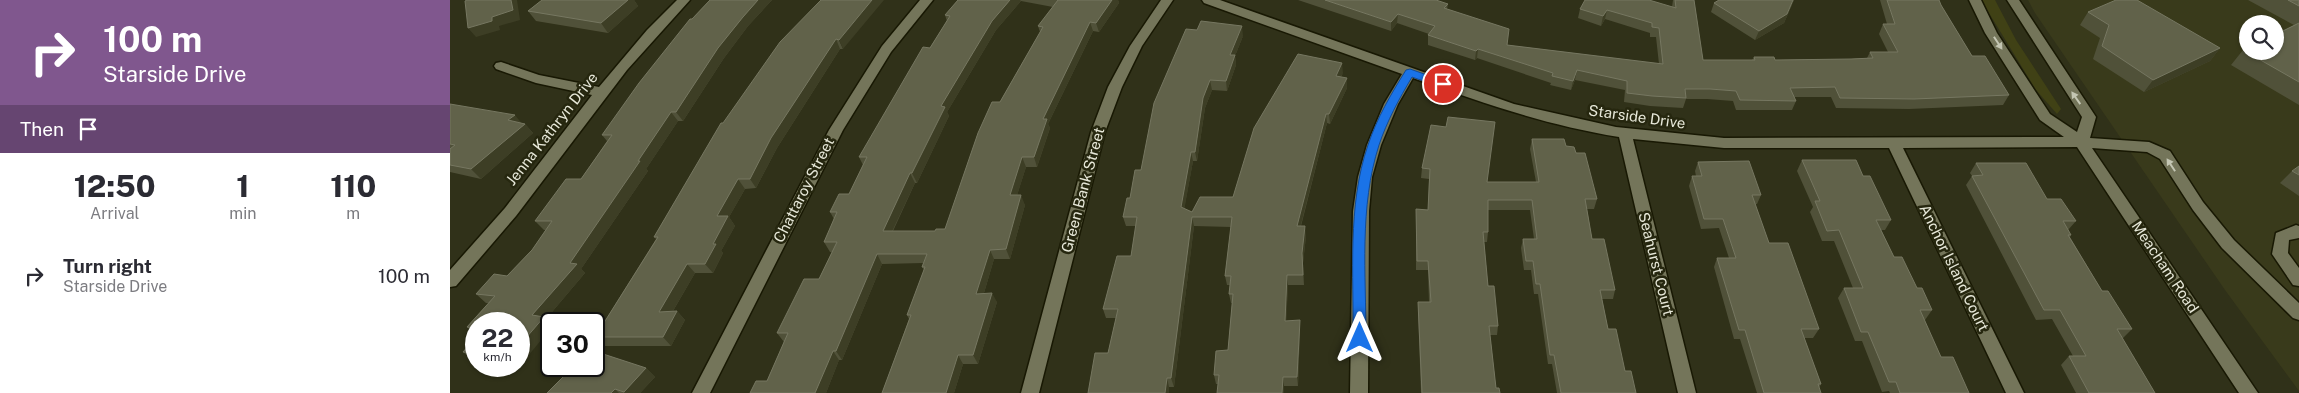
<!DOCTYPE html>
<html lang="en">
<head>
<meta charset="utf-8">
<style>
	body { margin:0; font-family:"Public Sans",sans-serif; background:#f7f7f7; color:#2b2b33; height:100vh; display:flex; flex-direction:column; font-size:19px; white-space:nowrap }
	* { box-sizing:border-box; margin:0 }
	p { font-size:16px; color:#7c7c81 }
	.icon { flex:none; width:28px; height:28px; fill:none; stroke:currentColor; stroke-width:2; stroke-linecap:round; stroke-linejoin:round }
	.map { position:relative; flex:1; overflow:hidden }
	.drawer { display:flex; flex-direction:column; background:#fff; width:450px }
	.drawer>* { flex:none }
	.guide { background:#80578e; color:#fff; overflow:hidden }
	.controls { position:absolute; left:1789px; top:15px; display:grid; gap:10px }
	.controls a { display:grid; place-items:center; width:45px; height:45px; border-radius:50%; background:#fff; box-shadow:0 1px 4px #0004; font-size:25px }
	.speed { position:absolute; left:15px; top:312px; display:flex; gap:10px; font-size:25px; font-weight:700; text-align:center }
	.speed>* { display:grid; place-content:center; width:65px; height:65px; border-radius:50%; background:#fff; box-shadow:0 1px 4px #0004; line-height:1 }
	.speed small { font-size:12px; font-weight:400 }
	.speed .limit { border:2px solid #111; border-radius:8px; background:#fff; color:#111 }
	.pin { position:absolute; display:grid; place-items:center; width:42px; height:42px; color:#fff; margin:-21px; border:2px solid #fff; border-radius:50%; box-shadow:0 1px 5px #0007 }
	.me { position:absolute; width:55px; margin:-28px; rotate:0deg; stroke-linejoin:round; filter:drop-shadow(0 0 4px #0008) }
	.turn { display:flex; align-items:center; gap:18px; height:105px; padding:0 20px; font-size:22px }
	.turn .icon { width:65px; height:65px; stroke-width:2.5 }
	.turn b { display:block; font-size:35px; line-height:42px }
	.then { display:flex; align-items:center; height:48px; padding:0 20px; background:#0003; gap:10px; font-size:19px }
	.eta { display:flex; justify-content:space-evenly; align-items:center; height:85px; text-align:center }
	.eta b { font-size:30px; font-weight:800; line-height:35px }
	ul { padding:0; list-style:none }
	li { display:flex; align-items:center; gap:15px; height:75px; padding:0 20px }
	li div { flex:1 }
	li b { display:block; font-size:19px }
	li em { font-style:normal }
	main { display:flex; flex:1; min-height:0 }
	.map>svg:first-child { display:block }
	.built { fill:#393a1b; fill-rule:evenodd }
	.green { fill:#404115 }
	.lines { fill:none; stroke-linecap:round; stroke-linejoin:round }
	.minor-casing { stroke:#181803; stroke-width:3 }
	.minor { fill:#74755a; fill-rule:evenodd }
	.wall { fill:#505139; fill-rule:evenodd }
	.shaded-wall { fill:#3d3e25 }
	.building { fill:#61624a; stroke:#767761 }
	.oneway { fill:#c4c6b3 }
	.route { fill:#1a73e8; stroke:#114b97 }
	.labels { text-anchor:middle; stroke-width:5; stroke-linejoin:round; paint-order:stroke }
	.street-label { font-size:15px; fill:#e7e8d9; stroke:#26270f }
</style>
</head>
<body>
<main>
<section class="drawer">
<div class="guide">
<div class="turn"><svg class="icon" aria-label="right" viewBox="0 0 24 24"><path d="M7 20v-9h11M14 6l5 5-5 5"/></svg><div><b>100 m</b>Starside Drive</div></div>
<div class="then">Then<svg class="icon" aria-label="arrive" viewBox="0 0 24 24"><path d="M6 21V4h12l-3 4 3 4H6"/></svg></div>
</div>
<div class="eta">
<div><b>12:50</b><p>Arrival</p></div>
<div><b>1</b><p>min</p></div>
<div><b>110</b><p>m</p></div>
</div>
<ul>
<li><svg class="icon" aria-label="right" viewBox="0 0 24 24"><path d="M7 20v-9h11M14 6l5 5-5 5"/></svg><div><b>Turn right</b><p>Starside Drive</p></div><em>100 m</em></li>
</ul>
</section>
<div class="map">
<svg width="1849" height="393" viewBox="0 0 1849 393">
	<rect width="100%" height="100%" fill="#303119"/>
	<path class="built" d="M1578 0H1849V391L1775 290 1585 13ZM1798 24H1825V51H1798Z"/>
	<path class="green" d="M1531 0H1545L1566 40 1611 109 1607 114 1586 90Z"/>
	<g class="lines">
		<g class="minor-casing">
			<path id="minor" d="M227 0H240L177 70 66 216 6 286 0 287V270L55 208 142 95 86 83 46 69 44 66 46 63 51 62 89 75 149 87 197 30Z
				M470 0H483L441 52 393 130 260 393H242L379 130 432 46Z
				M711 0H723L692 46 672 87 655 132 589 393H571L641 132 658 87 680 46Z
				M752 0H770L1064 104 1166 127 1274 138 1614 137 1590 120 1535 33 1519 0H1531L1547 33 1600 114 1627 132 1632 117 1557 0H1569L1646 117 1640 138 1699 142 1720 151 1753 202 1784 240 1849 303V320L1843 318 1772 248 1743 210 1710 159 1697 152 1642 148 1808 393H1789L1627 147 1453 148 1574 393H1556L1439 148H1274L1183 139 1246 393H1228L1169 137C1095 125 1033 103 963 78L948 104 931 145 922 177 919 211 918 393H900L903 211 908 177 917 145 934 104 952 74 754 3Z
				M1846 225 1849 226V238L1839 240 1838 253 1849 268V286L1843 285 1822 254 1826 233Z"/>
		</g>
		<use href="#minor" class="minor"/>
	</g>
	<path class="wall" d="M92 0H184L188 6 158 33 86 21 78 11Z
		M260 0H322L298 26 274 58 233 121H228L196 169 198 171 131 269 135 273 96 319 69 367 64 366H69L26 324V335L17 327 39 303H36L26 294 57 276 82 250 96 230H94L85 221 131 179 157 141 152 135 242 19Z
		M371 0 393 49H390L327 148 306 188 295 189 279 217 285 226 271 251 273 253 263 273H245L223 311H227L235 320 221 346H154L145 337 206 239 204 237 273 123Z
		M508 0H668L669 3 649 32 643 31 598 124 600 128 587 167H576L567 195 575 205 560 259H544L534 293 547 302 528 364H513L504 393H432L459 319 457 315 474 270 472 267 473 263 432 264 392 360H389L376 393H300L317 381 334 342 327 333 369 279 382 252H380L374 242 384 219 380 212 399 194 413 165 409 157 497 21 495 15ZM571 1 603 7 588 26 590 32 550 102 495 229 485 231H443L465 183H467L499 116 497 112 546 30Z
		M848 0H988V1L998 4 997 9 1057 45 1209 64 1206 37H1200V33L1155 19 1151 26 1128 18 1130 9 1222 7 1223 0H1244L1253 60H1302L1304 57 1325 60 1401 59 1417 58 1420 52H1438L1429 34 1433 24H1437L1430 0H1489L1491 5 1522 56 1559 95 1553 105 1459 109 1386 108 1381 97H1344L1346 101 1342 110H1286L1283 101 1257 99H1236L1233 108 1200 106 1174 102 1175 90 1125 80 1121 90 1100 85 1101 83 1027 58 1025 60 978 45V35L979 34 947 23 941 31Z
		M1269 0H1344L1334 23 1305 40 1261 12 1264 3Z
		M1798 0H1849V105L1781 65 1793 50 1844 25Z
		M1638 12 1770 48 1760 61 1694 92 1643 59 1650 38 1630 25Z
		M793 36 785 56 786 65 777 91 762 90 755 108 747 161H743L734 209 742 212 783 197 893 73 891 77 897 88 880 124 877 123 851 226 856 236 853 263 854 285H838L836 321 850 330 848 386H834V393H767L768 384H766L764 375 778 350 782 303H781L779 294 780 285H777L775 276 781 227 744 226 724 387H719V393H638L658 353 666 318H656L653 309 681 256 686 226H676L673 217 691 170Z
		M0 104 75 124 83 133 31 179 0 172Z
		M996 127 1037 182H1086L1080 149 1082 139 1116 146 1126 153 1147 199 1144 209H1137L1142 239 1165 290 1163 299H1152L1158 329 1175 371 1186 393H1107L1102 364H1098L1088 294H1084L1081 270H1074L1071 248 1073 239H1084L1080 210H1038V232L1037 242H1034L1038 286 1048 326 1047 335H1040L1046 388 1050 393H971L968 311V302H979L978 270H966V209L978 210 979 179 971 178 972 168Z
		M1352 160 1413 176 1441 220 1435 230H1431L1444 257 1482 310 1475 320H1474L1491 357 1519 393H1440L1439 391 1432 392 1412 341H1405L1388 298 1394 288H1403L1384 241H1372L1360 212 1363 207 1347 171Z
		M1248 162 1311 195 1307 204H1305L1319 243 1369 329 1363 338H1354L1371 384 1369 388 1371 393H1307L1290 339H1284L1264 267 1267 258H1279L1269 228 1251 229 1239 186 1242 176H1246L1245 171Z
		M1526 163 1597 199 1626 221 1618 230 1621 235 1620 237 1652 291 1682 329 1673 338H1672L1705 393H1626L1611 365 1619 356H1623L1602 319 1586 320 1516 185 1522 176 1520 173Z
		M1849 166V196L1830 183 1842 171Z
		M26 337V361H24L13 352Z
		M196 368 205 377 190 393H97Z"/>
	<path class="shaded-wall" d="M61 0H67L70 20 49 26 50 30 26 37 18 28Z
		M178 0H184L188 6 158 33 151 23Z
		M308 0H322L298 26 274 58 233 121 226 112 268 48 293 17Z
		M422 0H434L393 49 389 40Z
		M560 0H570L571 1 546 30 497 112 499 116 467 183 462 173 491 106 542 21Z
		M662 0H668L669 3 649 32 646 23Z
		M1344 0 1334 23 1305 40 1309 31Z
		M1157 10 1155 19 1151 26 1153 16Z
		M948 14 947 23 941 31V22Z
		M640 22 643 31 598 124 600 128 587 167 584 157 593 119Z
		M792 26 793 36 785 56 786 65 777 91 776 81 780 55Z
		M386 39 390 49 327 148 306 188 300 179 321 138Z
		M1770 48 1760 61 1694 92 1703 80Z
		M1028 49 1027 58 1025 60 1026 51Z
		M892 63 893 73 886 85V76Z
		M1127 70 1125 80 1121 90 1123 81Z
		M897 78V88L880 124 879 114Z
		M760 80 762 90 755 108 747 161 745 152 753 98Z
		M221 112 228 121 196 169 198 171 131 269 135 273 96 319 101 324V328L69 367 68 366H69V346L82 315 120 263Z
		M876 114 877 123 848 236 847 226Z
		M65 115 73 125 58 120Z
		M75 124 83 133 31 179 21 169Z
		M741 152 743 161 733 217 731 207Z
		M572 157 576 167 564 205 560 195Z
		M460 173 465 183 438 240 433 231Z
		M288 179 295 189 279 217 285 226 271 251 273 253 263 273 255 264 263 244 267 216Z
		M571 195 575 205 560 259 556 249Z
		M742 217 744 226 724 387 721 378Z
		M855 226 856 236 853 263 854 285 852 253Z
		M540 250 544 259 531 303 526 294Z
		M427 254 432 264 392 360 386 351Z
		M237 264 245 273 217 321 209 312Z
		M837 275 838 285 836 330 835 321Z
		M542 293 547 302 528 364 523 355Z
		M227 311 235 320 221 346 213 337Z
		M850 320V330L848 386 847 377Z
		M383 351 389 360 376 393H365Z
		M508 355 513 364 504 393H496Z
		M196 368 205 377 190 393H175L174 392Z
		M833 377 834 386V393H832Z
		M717 378 719 387V393H715Z
		M165 389 169 393H161Z"/>
	<path class="building" d="M17 0H61L63 10 42 17V21L18 28 15 1Z
		M92 0H178L151 23 78 11Z
		M260 0H308L293 17 268 48 226 112H221L188 161H190L120 263 127 264 82 315 94 317 69 346V324H26V329L17 327 45 296 26 294 44 274 57 276 82 250 102 221H85L116 179H131L162 135H152L189 83 240 19H242Z
		M371 0H422L389 40 386 39 321 138 300 179H288L267 216H278L263 244H266L255 264H237L209 312 227 311 213 337H145L208 237H204L271 123H273L330 42Z
		M508 0H560L542 21 491 106 495 107 462 173H460L433 231H485L486 229H495L528 133 542 102H550L593 27 588 26 608 0H662L646 23 640 22 593 119H597L584 157H572L560 195H571L556 249 540 250 526 294 542 293 523 355H508L496 393H432L461 315H457L475 267H472L477 254H427L386 351H383L365 393H300L306 381H317L338 333H327L354 279H369L387 242H374L387 212H380L389 194H399L417 157H409L473 47 480 48 500 16 495 15Z
		M875 0H986L998 4 994 8 1059 29 1057 45 1213 64 1209 28 1202 27V23L1157 10 1153 16 1130 9 1135 0H1199L1226 8 1225 0H1244L1253 60H1305L1304 57H1324L1325 60 1401 59 1423 58 1420 52H1448L1433 24H1445L1437 0H1489L1491 5 1522 56H1535L1559 95 1464 99 1390 98 1385 87 1340 88 1346 101 1290 100 1286 91 1260 89H1235L1236 98 1202 96 1177 93V81L1127 70 1123 81 1102 76 1103 73 1028 49 1026 51 978 35 985 26 948 14 941 22Z
		M1269 0H1343L1337 14 1309 31 1264 3Z
		M1666 0H1687L1770 48 1703 80 1652 46 1659 25 1638 12Z
		M1838 0H1849V6Z
		M751 21 792 26 780 55H785L776 81 760 80 753 98 745 152H741L731 207 742 212 750 197H783L804 128 848 54 892 63 886 76 897 78 879 114H876L847 226H855L852 253 853 275H837L835 321 850 320 847 377H833L832 393H767L769 375H764L766 351 778 350 783 294H779L781 276H775L782 217H742L721 378H717L715 393H638L645 353H658L668 309H653L667 256H681L687 217H673L677 198H680L685 170H691L704 103 736 29 747 30Z
		M1849 23V82L1793 50 1798 48V51H1825V35Z
		M0 104 65 115 58 120 75 124 21 169 0 165V149L5 145 0 144Z
		M998 117 1045 122 1037 182H1089L1082 139H1114L1116 146 1124 147 1126 153H1135L1147 199H1135L1142 239H1154L1165 290H1150L1158 329H1166L1175 371H1181L1186 393H1111L1104 355H1100L1090 284H1086L1083 261H1076L1073 239H1087L1082 200H1038V232H1033L1038 286H1044L1048 326H1039L1046 388H1049L1050 393H972L968 302H981L978 261H967L966 209 978 210 980 169 972 168 981 125 996 127Z
		M1352 160H1406L1413 176H1420L1441 220H1426L1444 257H1452L1467 288H1472L1482 310H1470L1491 357H1503L1519 393H1450L1446 382H1439L1418 332H1411L1394 288H1413L1389 230 1377 231 1365 201H1370Z
		M1299 161 1311 195H1302L1319 243H1338L1369 329H1351L1371 384H1368L1371 393H1314L1295 330H1289L1267 258H1286L1273 219H1254L1242 176H1252L1248 162Z
		M1526 163H1576L1597 199H1611L1626 221H1613L1621 235H1618L1652 291H1658L1682 329H1667L1705 393H1639L1619 356H1636L1610 310H1594L1522 176 1533 175Z
		M1849 166V175L1842 171Z
		M26 337V354L13 352Z
		M144 351 196 368 174 392 165 389 161 393H97L124 366H144Z"/>
	<defs><path id="oneway-solid" d="M-6-.8H1V-3.2L6.5 0L1 3.2V.8H-6Z" transform="scale(1.25)"/></defs>
	<g class="oneway">
		<use href="#oneway-solid" transform="translate(1548 43) rotate(57)"/>
		<use href="#oneway-solid" transform="translate(1626 98) rotate(-125)"/>
		<use href="#oneway-solid" transform="translate(1721 165) rotate(-123)"/>
	</g>
	<path class="route" d="M960 69 997 82 998 84 993 88 962 77C949 99 937 121 929 145 909 207 916 275 916 338L914 342H905L903 338C904 275 897 206 918 145 927 118 941 94 956 70Z"/>
	<g class="labels">
		<g class="street-label">
			<text transform="translate(1187 117) rotate(8)" y="5">Starside Drive</text>
			<text transform="translate(102 129) rotate(-52)" y="5">Jenna Kathryn Drive</text>
			<text transform="translate(354 190) rotate(-63)" y="5">Chattaroy Street</text>
			<text transform="translate(633 190) rotate(-75)" y="5">Green Bank Street</text>
			<text transform="translate(1206 264) rotate(76)" y="5">Seahurst Court</text>
			<text transform="translate(1715 267) rotate(56)" y="5">Meacham Road</text>
			<text transform="translate(1504 268) rotate(64)" y="5">Anchor Island Court</text>
		</g>
	</g>
</svg>
<div class="controls">
<a><svg class="icon" aria-label="search" viewBox="0 0 24 24"><circle cx="10" cy="10" r="6"/><path d="M15 15l6 6"/></svg></a>
</div>
<div class="speed"><div>22<small>km/h</small></div><div class="limit">30</div></div>
<div class="pin" style="left:993px;top:84px;background:#d93025"><svg class="icon" aria-label="arrive" viewBox="0 0 24 24"><path d="M6 21V4h12l-3 4 3 4H6"/></svg></div>
<svg class="me" style="left:910px;top:338px" viewBox="-20 -20 40 40"><path d="M0-17L14 15 0 8-14 15z" fill="#1a73e8" stroke="#fff" stroke-width="4"/></svg>
</div>
</main>
</body>
</html>
